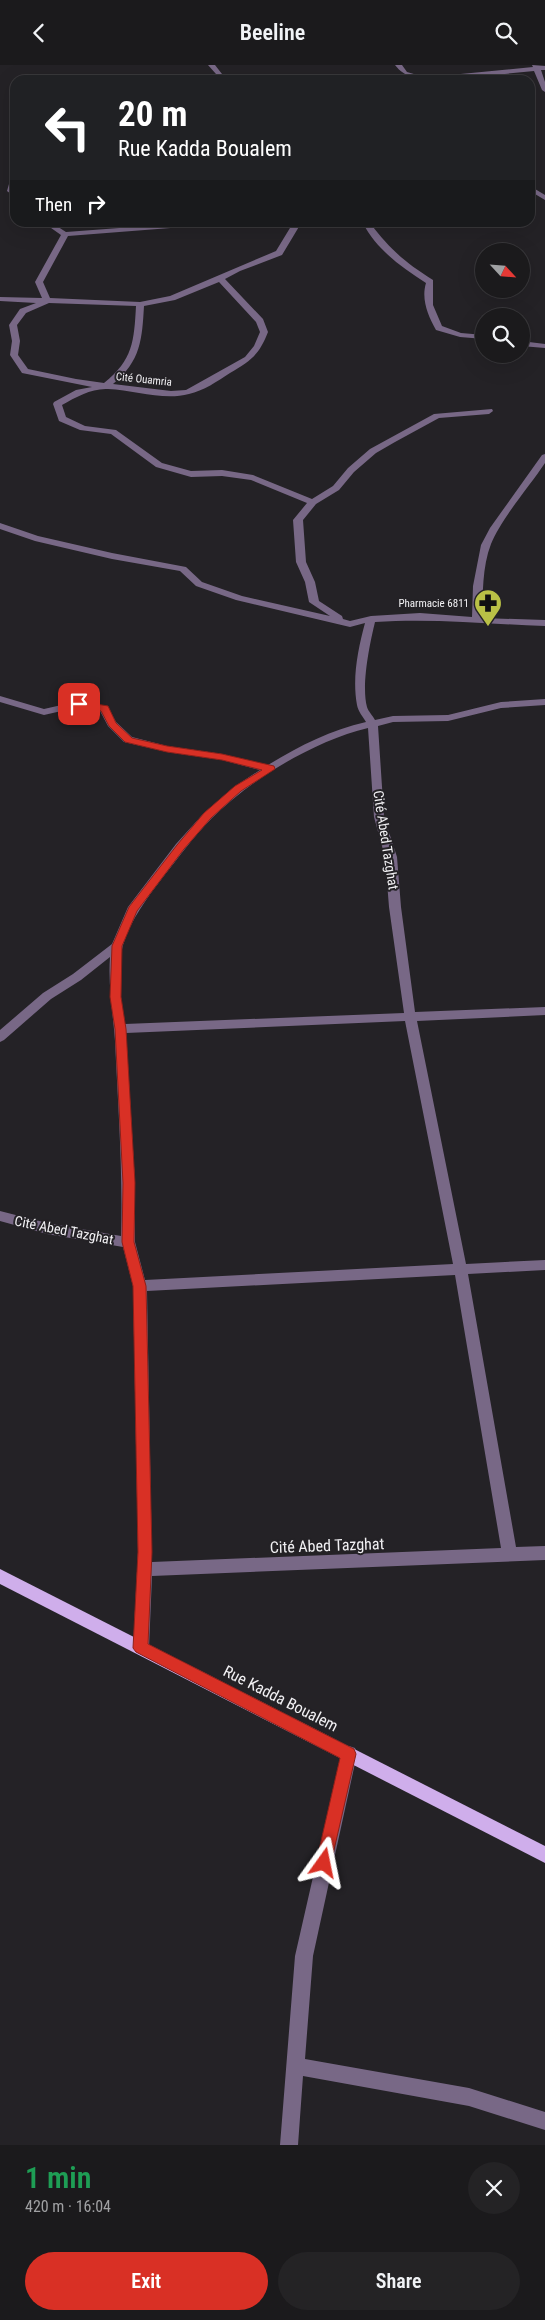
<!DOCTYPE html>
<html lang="en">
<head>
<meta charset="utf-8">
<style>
	body { margin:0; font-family:"Roboto Condensed",sans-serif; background:#242325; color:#f1f3f6; height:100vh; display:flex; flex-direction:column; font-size:19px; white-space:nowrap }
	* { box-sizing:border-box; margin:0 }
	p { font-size:16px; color:#a0a1a3 }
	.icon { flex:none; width:28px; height:28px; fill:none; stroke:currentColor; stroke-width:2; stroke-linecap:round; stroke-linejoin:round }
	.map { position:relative; height:2080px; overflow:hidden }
	.details { display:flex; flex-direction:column; background:#1b1a1c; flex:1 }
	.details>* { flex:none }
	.top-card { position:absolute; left:10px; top:10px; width:525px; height:152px; border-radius:15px; box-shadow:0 5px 20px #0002,0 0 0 1px #39383b; background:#202124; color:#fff; overflow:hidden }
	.needle { width:32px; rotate:116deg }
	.fabs { position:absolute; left:475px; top:178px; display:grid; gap:10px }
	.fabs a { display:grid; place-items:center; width:55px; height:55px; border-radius:50%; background:#1b1a1c; box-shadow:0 5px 20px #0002,0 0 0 1px #39383b; font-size:25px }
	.pin { position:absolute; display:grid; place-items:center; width:42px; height:42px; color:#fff; margin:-21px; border-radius:10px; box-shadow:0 2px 8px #0006 }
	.me { position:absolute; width:55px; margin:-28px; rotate:12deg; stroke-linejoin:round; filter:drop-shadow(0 0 4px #0008) }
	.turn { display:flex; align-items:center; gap:18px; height:105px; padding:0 25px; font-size:22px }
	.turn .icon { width:65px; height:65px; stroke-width:2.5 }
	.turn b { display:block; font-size:35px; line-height:42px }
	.then { display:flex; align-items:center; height:48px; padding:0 25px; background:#0003; gap:10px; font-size:19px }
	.round { display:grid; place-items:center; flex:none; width:52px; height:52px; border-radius:26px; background:#242325 }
	.headline { display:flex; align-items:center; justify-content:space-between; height:85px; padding:0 25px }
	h1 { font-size:30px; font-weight:600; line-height:38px; color:#1e9e55 }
	.cta { display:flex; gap:10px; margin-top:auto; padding:10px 25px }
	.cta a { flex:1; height:58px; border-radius:30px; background:#d93025; color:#fff; font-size:20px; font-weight:600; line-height:58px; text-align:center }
	.cta a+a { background:#242325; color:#f1f3f6 }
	header { display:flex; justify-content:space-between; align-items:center; height:65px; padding:0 25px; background:#1b1a1c; font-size:22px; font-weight:600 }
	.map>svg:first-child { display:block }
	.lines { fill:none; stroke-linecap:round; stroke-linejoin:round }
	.minor { fill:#786886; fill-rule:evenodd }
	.major { fill:#cfaeeb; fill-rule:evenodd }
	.route { fill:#d93025; stroke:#8d1f18 }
	.labels { text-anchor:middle; stroke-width:4; stroke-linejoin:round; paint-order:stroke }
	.far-street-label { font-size:11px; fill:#f2f1f4; stroke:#242226 }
	.far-poi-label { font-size:11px; fill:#f2f1f4; stroke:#242226; text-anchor:end }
	.street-label { font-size:14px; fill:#f2f1f4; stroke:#242226 }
	.near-street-label { font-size:16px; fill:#f2f1f4; stroke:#242226 }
</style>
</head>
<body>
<header><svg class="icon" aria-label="back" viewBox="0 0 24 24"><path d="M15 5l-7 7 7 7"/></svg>Beeline<svg class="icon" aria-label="search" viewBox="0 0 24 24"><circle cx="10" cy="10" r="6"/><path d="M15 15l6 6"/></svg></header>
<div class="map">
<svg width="545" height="2080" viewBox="0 0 545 2080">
	<rect width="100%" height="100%" fill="#242226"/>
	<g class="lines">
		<path class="minor" d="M208 0H215L222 9 223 15H217L216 9Z
			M395 0H402L407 7 434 15C419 15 405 13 395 0Z
			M532 0 545 1V5H541L545 17V27L542 25 534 6 444 15H438L437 13 440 11 533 2Z
			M15 110V132L7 126 11 112Z
			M530 121 545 130V135L530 126Z
			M44 158H52L66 167 186 158H212L209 160 68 171 43 217 50 233 140 237 170 231 276 186 293 158 300 160 282 190 240 206 225 214 263 254 268 267C259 290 251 296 230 308 218 316 203 326 189 329 163 336 135 325 108 324 92 323 76 332 62 340L66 352 85 361 116 365 162 398 191 406 222 405 253 410 312 434 333 421 348 403 370 384 434 349 492 344 493 346 489 349 439 353 395 377 376 388 354 407 339 425 316 439 303 455 306 497 315 517 319 536 342 551 343 554 350 556 371 551 420 548 472 552 473 521 481 480 490 463 542 390 545 389V398C529 422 501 454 491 479 482 502 483 529 482 553L545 555V561C488 559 432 553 375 557 370 578 361 620 367 642 368 646 373 651 375 655L393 651 448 650 501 637 545 634V640L501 643 448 656 393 657 378 661 384 752 397 792 401 842 415 947 545 942V950L417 956 466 1199 545 1195V1205L468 1209 516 1482 545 1481V1495L152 1511 149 1583 146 1588 141 1590 136 1588 133 1583 138 1487 133 1221 123 1182 47 1169 0 1156V1146L47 1158 121 1171C123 1106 118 1041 115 976 113 948 108 921 110 892L81 915 51 934 4 975 0 977V965L43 928 73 909 112 879 128 842 176 779 204 748 234 722 260 705 222 695 167 687 124 677 108 661 100 646 79 642 44 650 0 637V631L44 644 79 636 104 641 108 642 116 657 132 672 167 681 222 689 268 700C299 681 331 665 366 657 363 652 358 646 357 640 352 613 358 584 365 558L350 562 236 535 196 521 180 506 112 494 35 476 0 464V458L38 471 112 488 186 502 202 517 242 531 330 551 309 537 305 517 296 497 293 455 307 438 251 415 222 411 191 412 156 402 111 369 80 365 59 356 53 339 54 337 76 325 92 322 22 308 10 290 12 276 9 260 20 244 36 238 0 236V232L42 233 35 217 61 170ZM219 217 256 257 260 267 254 281 245 292 186 325 171 326 113 319C141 296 142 274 144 241L175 235ZM49 238 136 241C134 276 133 295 104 318L76 314 28 304 18 290 20 276 17 260 26 248ZM368 663 374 752 385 792 389 842 404 948 125 959C121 935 116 905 123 880 131 854 147 833 163 812 179 792 194 771 212 753 251 714 314 676 368 663ZM405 956 453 1199 145 1215 135 1177V1118L126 968ZM455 1210 501 1483 152 1497 147 1226Z
			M363 158H370C391 185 403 196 433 215V240L442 261 461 268 484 270V274L460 272 436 265C428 251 421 234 426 218 401 202 376 184 363 158Z
			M521 276 545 279V283L521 281Z
			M349 1681 355 1683 357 1689 313 1891 305 1994 469 2023 545 2047V2065L469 2041 303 2011 298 2080H280L295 1891 341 1689 343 1683Z"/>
		<path class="major" d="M0 1504 545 1781V1798L0 1519Z"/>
	</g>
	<path class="route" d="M79 636 108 641 116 658 132 673 167 681 222 689 274 701 275 704 241 726 211 753 184 784 137 846 122 881 121 932 126 964 135 1118 134 1177 146 1221 152 1487 148 1579 354 1684 356 1689 331 1798 329 1803 324 1805 318 1803 316 1798 340 1693 136 1587 133 1583 138 1487 133 1221 122 1177 123 1118 115 964 110 932 112 881 129 842 177 780 204 748 235 721 262 705 222 695 167 687 125 677 109 661 101 646 76 641V637Z"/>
	<defs>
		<g id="pharmacy-pin" transform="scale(1.4375)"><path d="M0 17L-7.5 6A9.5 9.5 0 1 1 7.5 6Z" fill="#b9c046" stroke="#242226"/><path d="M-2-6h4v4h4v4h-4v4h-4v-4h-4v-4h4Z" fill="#111"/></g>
	</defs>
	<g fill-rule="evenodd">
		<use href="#pharmacy-pin" x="488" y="538"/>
	</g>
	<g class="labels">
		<g class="far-street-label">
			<text transform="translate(144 314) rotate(6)" y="4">Cité Ouamria</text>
		</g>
		<g class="far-poi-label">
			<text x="469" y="542">Pharmacie 6811</text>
		</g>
		<g class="street-label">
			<text transform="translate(386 775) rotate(81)" y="5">Cité Abed Tazghat</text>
			<text transform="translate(64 1165) rotate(11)" y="5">Cité Abed Tazghat</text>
		</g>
		<g class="near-street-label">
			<text transform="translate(327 1480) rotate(-2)" y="6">Cité Abed Tazghat</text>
			<text transform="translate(281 1633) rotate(27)" y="6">Rue Kadda Boualem</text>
		</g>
	</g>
</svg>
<div class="fabs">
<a><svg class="needle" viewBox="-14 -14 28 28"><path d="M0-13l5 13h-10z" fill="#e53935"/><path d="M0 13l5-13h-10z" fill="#a0a1a3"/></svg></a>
<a><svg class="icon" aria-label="search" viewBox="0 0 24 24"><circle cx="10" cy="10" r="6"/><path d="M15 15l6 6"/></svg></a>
</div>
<div class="pin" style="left:79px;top:639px;background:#d93025"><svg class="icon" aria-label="arrive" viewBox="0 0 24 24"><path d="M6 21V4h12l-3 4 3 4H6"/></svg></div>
<svg class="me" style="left:324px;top:1798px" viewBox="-20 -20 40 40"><path d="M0-17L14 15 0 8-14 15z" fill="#d93025" stroke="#fff" stroke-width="4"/></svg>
<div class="top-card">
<div class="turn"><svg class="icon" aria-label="left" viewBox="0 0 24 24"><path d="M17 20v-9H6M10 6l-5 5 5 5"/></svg><div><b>20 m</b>Rue Kadda Boualem</div></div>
<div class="then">Then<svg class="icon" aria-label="right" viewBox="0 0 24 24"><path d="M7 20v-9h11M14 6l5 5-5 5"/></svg></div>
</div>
</div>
<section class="details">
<div class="headline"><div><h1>1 min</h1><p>420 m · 16:04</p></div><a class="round"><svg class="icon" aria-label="close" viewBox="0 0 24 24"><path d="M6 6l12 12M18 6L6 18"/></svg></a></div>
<div class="cta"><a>Exit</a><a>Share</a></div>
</section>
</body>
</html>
